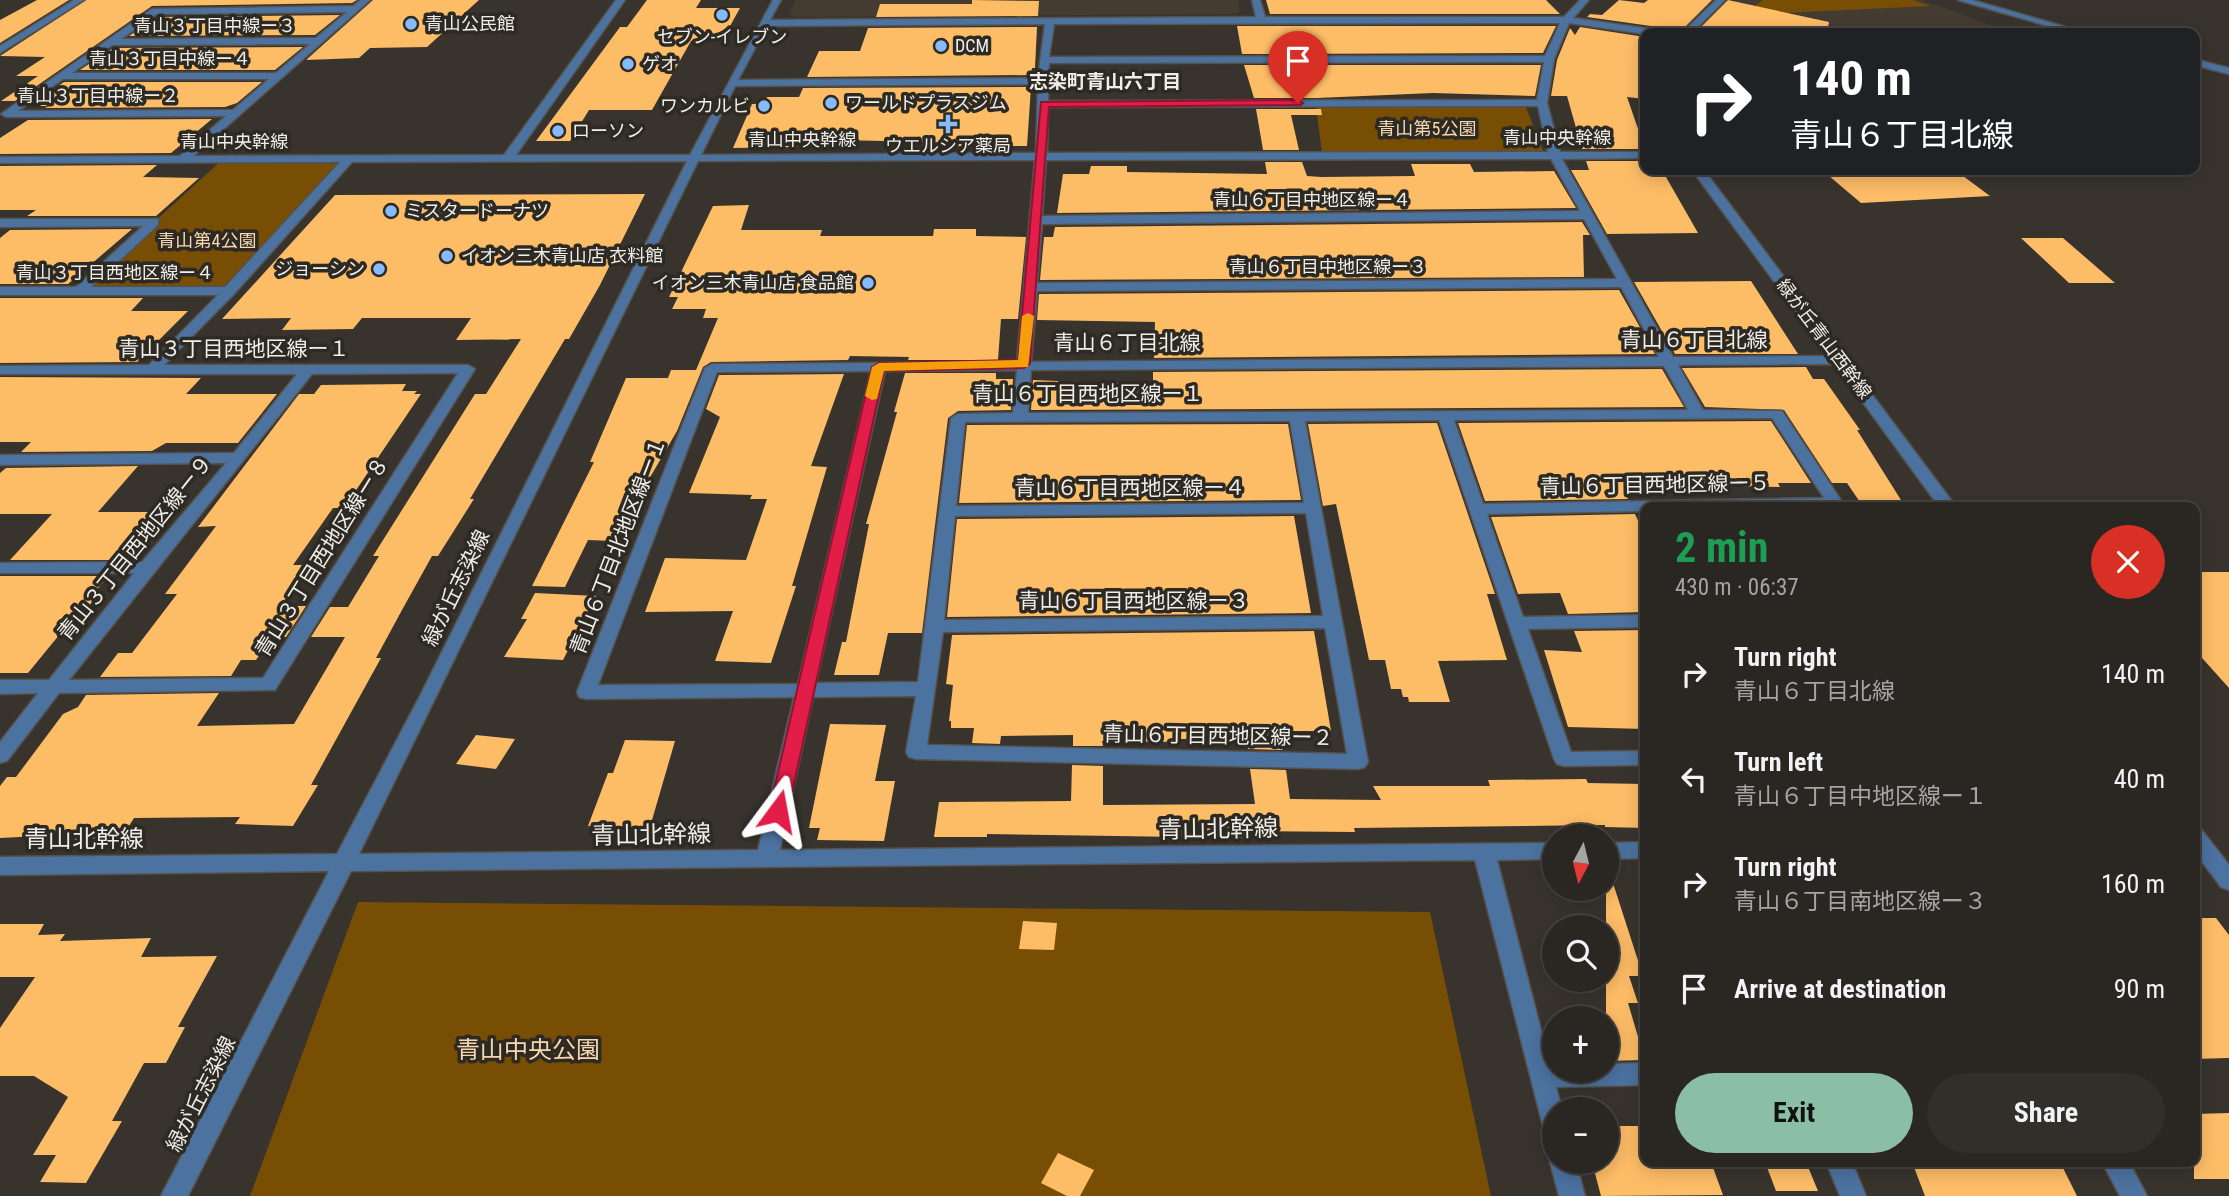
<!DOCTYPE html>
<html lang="en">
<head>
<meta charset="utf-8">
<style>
	body { margin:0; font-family:"Roboto Condensed","Noto Sans JP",sans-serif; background:#322e2a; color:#f1f3f6; height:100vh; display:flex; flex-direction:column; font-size:26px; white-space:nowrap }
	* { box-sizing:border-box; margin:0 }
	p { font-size:23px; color:#a5a5a5 }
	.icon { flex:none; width:38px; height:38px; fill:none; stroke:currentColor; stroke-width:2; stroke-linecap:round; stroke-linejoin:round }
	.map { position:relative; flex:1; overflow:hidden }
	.drawer { position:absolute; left:1640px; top:502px; width:560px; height:665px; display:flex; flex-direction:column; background:#2a2622; border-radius:14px; box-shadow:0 4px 18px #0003,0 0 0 2px #464340 }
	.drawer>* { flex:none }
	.hud { position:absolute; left:1640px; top:28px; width:560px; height:147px; border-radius:14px; box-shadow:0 4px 18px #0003,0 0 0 2px #464340; background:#202124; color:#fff; overflow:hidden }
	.needle { width:46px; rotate:187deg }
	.fabs { position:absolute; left:1542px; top:824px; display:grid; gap:14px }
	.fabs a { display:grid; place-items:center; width:77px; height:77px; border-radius:50%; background:#2a2622; box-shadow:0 4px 18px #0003,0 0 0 2px #464340; font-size:35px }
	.pin { position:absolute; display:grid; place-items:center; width:60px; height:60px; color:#fff; margin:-72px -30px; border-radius:50% 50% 50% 0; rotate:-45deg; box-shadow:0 0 7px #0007 }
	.pin .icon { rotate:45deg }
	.me { position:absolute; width:77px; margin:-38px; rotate:13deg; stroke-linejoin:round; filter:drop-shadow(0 0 5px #0008) }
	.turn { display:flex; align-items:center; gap:24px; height:147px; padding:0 35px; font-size:32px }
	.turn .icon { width:91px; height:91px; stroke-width:2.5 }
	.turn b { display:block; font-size:49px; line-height:60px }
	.round { display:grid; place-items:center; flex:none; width:74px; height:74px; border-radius:37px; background:#322e2a }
	.headline { display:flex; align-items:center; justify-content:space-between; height:119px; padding:0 35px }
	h1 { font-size:42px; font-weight:700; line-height:52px; color:#1e9e55 }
	.cta { display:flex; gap:14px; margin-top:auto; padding:14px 35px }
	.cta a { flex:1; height:80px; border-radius:42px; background:#8abfa5; color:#111; font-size:28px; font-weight:700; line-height:80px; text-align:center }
	.cta a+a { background:#322e2a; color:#f1f3f6 }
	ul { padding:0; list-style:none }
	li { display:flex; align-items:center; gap:21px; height:105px; padding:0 35px }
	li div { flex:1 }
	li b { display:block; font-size:26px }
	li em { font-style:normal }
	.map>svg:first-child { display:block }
	.built { fill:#443c31 }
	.green { fill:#784e05 }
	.building { fill:#fdbc66 }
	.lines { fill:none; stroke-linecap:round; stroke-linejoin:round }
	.minor-casing { stroke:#55514b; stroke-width:3 }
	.minor { fill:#4c72a0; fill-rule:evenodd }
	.route { fill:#e11d48; stroke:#92132f; stroke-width:2 }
	.slow { fill:#f59e0b }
	.poi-dot { fill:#86bbfb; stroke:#2d2923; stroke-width:2.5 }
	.labels { text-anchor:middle; stroke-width:7; stroke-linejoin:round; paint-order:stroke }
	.far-poi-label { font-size:18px; fill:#f0ede9; stroke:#2d2923; text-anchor:start }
	.far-street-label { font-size:18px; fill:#f0ede9; stroke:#2d2923 }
	.far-park-label { font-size:18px; fill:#f8d7b0; stroke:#2d2923 }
	.far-neighbourhood-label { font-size:19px; font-weight:bold; fill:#f0ede9; stroke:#2d2923 }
	.street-label { font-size:21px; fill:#f0ede9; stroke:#2d2923 }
	.near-street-label { font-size:24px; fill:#f0ede9; stroke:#2d2923 }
	.near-park-label { font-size:24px; fill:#f8d7b0; stroke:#2d2923 }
</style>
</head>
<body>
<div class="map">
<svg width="2229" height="1196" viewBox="0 0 2229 1196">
	<rect width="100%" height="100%" fill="#38332d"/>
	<path class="built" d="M796 0H1238L1240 12 1232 14 794 17 789 14Z
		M1737 0H1922L2013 33H1704Z"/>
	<path class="green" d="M1763 0H1913L1930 6 1760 14 1747 12Z
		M1316 107H1526L1543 151 1322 152Z
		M223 159H349L229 291H79Z
		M358 902 1430 912 1491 1196H250Z"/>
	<path class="building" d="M37 0H69L0 43V20Z
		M86 0H357L352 3 152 6 15 101H1L38 76H16L45 57 0 56Z
		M373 0H479L427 47 370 48 359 58 306 60Z
		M647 0H701L696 8H740L723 39 691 41 652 110H589L570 141H536L620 27H627Z
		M972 0 1039 1 1038 16 876 17 880 4H972Z
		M1266 0H1546L1560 14H1270Z
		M1619 0 1644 3 1648 0H1712L1679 33H1670L1665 28 1587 17 1590 14 1602 15Z
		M1728 0 1829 22 1827 33H1695Z
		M340 15 315 35 129 36 158 17Z
		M1237 26H1556L1543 53 1242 54Z
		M1037 27 1035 68H1032L1031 75 807 77 819 51H860L868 28Z
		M1580 27 1645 37V99L1627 97 1645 149H1582L1567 96H1551L1557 60 1570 28 1575 35Z
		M303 47 275 70H80L113 48Z
		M1244 65H1541L1535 96 1433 93 1317 98H1254Z
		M64 82H262L237 103 225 107 45 108 49 106H35L37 101Z
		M1031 87 1027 146H922L923 142 800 139 797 147 733 148 752 104H764L767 97H799L803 88Z
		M1256 109H1321L1322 115H1291L1299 150H1263Z
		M212 119 171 153 0 154V138L28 120Z
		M1586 161H1645V170H1662L1698 233 1607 234 1571 170H1589Z
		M1265 162H1302L1307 176 1321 177 1415 176 1411 164H1470L1474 172 1554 171 1576 208 1057 213 1063 174H1089L1091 166H1127V172L1267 174Z
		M157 165 143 177 199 178 156 216H27L36 210H0V166Z
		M1822 170H1955L1990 196 1861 203Z
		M645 194 600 285 569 339H565L470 499H474L438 556H432L402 610 376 658H381L311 785H318L293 826 235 824 240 817 134 818 122 837 75 840 79 834 0 838V786L7 777H16L63 714 78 707 86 695 219 693 197 726 294 724 345 637H311L330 607H348L379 556H373L475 394H486L521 339 456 340 471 318H362L353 329 282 330 291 318 222 319 335 195Z
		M749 205 741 230H822L820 236H933L934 229H976V236L1026 237 1018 319H1001L998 360H908L909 357 850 356 848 360 711 362 703 367 677 431 613 541 588 540 565 587 532 586 594 462H590L626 378H668L671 370H696L718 318H703L706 309H672L678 297H669L713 206Z
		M1582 222 1590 235H1583L1584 277 1040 280 1044 237H1053L1055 227Z
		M132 229 68 284H0V238L10 230Z
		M2021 238H2063L2115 283H2069Z
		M1751 281 1798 354H1675L1634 282Z
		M1619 290 1655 354 1154 358 1155 322 1037 320 1039 294Z
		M0 298H143L131 311H188L137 362 0 363Z
		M1806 367 1813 379H1824L1860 430H1857L1906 508H1864L1847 483H1832L1784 410 1705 407 1682 368Z
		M1662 369 1684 407 1031 410 1033 380 1153 385V372Z
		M905 373H996V379H1013L1011 410 958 411 948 418 922 633H888L879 675H834L842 642H846L869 524H866L897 412H894Z
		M844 374 811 466 827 467 792 586H796L771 663 715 661 733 611 645 612 665 558 746 560 767 499H750L752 495 689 493 720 417 706 409 719 375Z
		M0 377 201 378 186 394H277L238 443H166L152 451 21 452 31 442H0Z
		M406 384 402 391H417L414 394H421L344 508H333L293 565H306L281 606H306L286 637H278L272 648H264L256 660H241L231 676 100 677 118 653H132L177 594H165L216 526 198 527 299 394H314L321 385Z
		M1771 421 1811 483H1778L1780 487 1645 485 1647 489 1624 490 1628 499 1485 501 1458 423Z
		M1437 423 1495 594H1487L1507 660 1438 661 1450 702H1409L1408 697H1403L1401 689H1391L1385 660H1369L1336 504 1323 506 1308 424Z
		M1288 424 1301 500 959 503 967 425Z
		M138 466 98 512H163L122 560H10L52 514H0V473L6 468Z
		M1635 514 1645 536V612L1568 614 1560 593 1518 594 1491 517Z
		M1294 516 1311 613 947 617 957 519Z
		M2194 572H2229V688L2194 649Z
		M0 576H108L94 593H100L74 623H69L28 673H0Z
		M535 593 596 596 563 660 504 657 527 619H521Z
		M1645 630V729L1568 727 1544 650 1582 652 1574 631Z
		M1314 631 1331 731H1280L1283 750 1248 749 1247 738 1179 739 1180 742 1102 741 1103 746H1073V735L1001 736 1000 744 972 743 974 728H951V721H949L953 685 946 684 952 635Z
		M830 724 886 725 875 781H895L884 841 817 840 820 828H809Z
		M476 735 515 739 496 769 456 764Z
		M625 740 675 741 650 827 588 826 608 773H613Z
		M1072 765 1103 766V805L1255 804 1250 769 1286 770 1290 799 1381 800 1373 786H1490L1488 780 1586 779 1588 783 1645 784V828L1605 827V825L1354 828 1355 832 1246 831V838L987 834V837H934L939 802 1071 801Z
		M1612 880 1643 976H1629L1638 1003H1628L1645 1060 1606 1061V881Z
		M2194 918H2216L2229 935V1058L2194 1059Z
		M1023 921 1057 923 1054 950 1019 949Z
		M0 924H44L38 935 65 934 60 941 151 938 141 957 217 956 178 1027H185L166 1063H144L112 1121H122L86 1183 40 1182 56 1155H33L68 1097 34 1076H0V1028L35 977H0Z
		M2229 1113V1179H2194V1114Z
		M1606 1126H1645V1162H1711L1723 1195 1601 1196 1592 1162H1606Z
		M1058 1153 1094 1170 1080 1196H1067L1041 1183Z
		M1765 1162H1806L1818 1191H1776Z
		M1912 1162H2060L2077 1196H1925Z"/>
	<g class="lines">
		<g class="minor-casing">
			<path id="minor" d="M74 0H84L0 53V46Z
				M361 0H370L193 156 504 155 616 0H625L516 155H690L773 0H781L770 20 1256 17 1252 0H1260L1265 17H1564L1580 0H1589L1573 18 1665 31 1667 33 1645 34 1569 23 1554 59 1547 103 1560 152H1645V158L1562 159 1673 357 1829 356 1692 170H1704L1957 508H1940L1835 364 1678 365 1703 410 1782 411 1846 508H1645V511L1487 514 1523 617 1645 615V627L1528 629 1571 752 1645 751V765L1564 766 1557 764 1554 759 1439 420 1305 421 1368 762 1365 767 1358 769 916 759 909 757 906 752 916 696 813 697 780 850 1554 843V859L1497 860 1550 1065H1554V1071H1606V1064L1645 1063V1085L1556 1087 1562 1110H1554V1138L1545 1134 1475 860 351 871 188 1196H161L329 871 0 875V857L337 854 422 692 687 161 352 162 234 294 164 365H468L475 369 275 690 59 693 7 761 0 763V742L38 693 0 694V680H49L134 573H0V563L142 562 226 463 0 465V455L234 453 297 374H0V366L149 365 218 295H0V287H76L143 226 0 227V219H158V225L91 287H225L340 162 0 163V157L180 156 226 116 6 117 1 114 152 9 353 6ZM347 12 316 38 121 39 157 14ZM1560 23 1545 56 1049 57 1054 24ZM1045 24 1038 78 738 80 767 26ZM310 44 276 73H72L112 45ZM1544 62 1537 100 1048 101 1049 63ZM63 79H269L233 110 18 111ZM1038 84 1036 153 701 155 735 86ZM1538 106 1548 152 1047 153 1048 107ZM1551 159 1580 211 1042 216 1046 160ZM1035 160 1017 362 712 364 705 368 577 692 579 697 586 699 794 697 758 850 359 854 698 161ZM1584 219 1617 279 1037 283 1042 224ZM1621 287 1659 357 1031 362 1037 291ZM1664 366 1688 410 1028 413 1031 370ZM1017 370 1013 413 958 414 951 418 918 682 816 683 885 371ZM871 371 798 684 598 685 717 372ZM458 373 263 678 69 680 312 374ZM1772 418 1824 498 1483 504 1454 420ZM1290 421 1304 503 956 506 965 422ZM1306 513 1323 616 944 620 955 516ZM1325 628 1347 754 927 745 943 632Z
				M1716 0H1725L1692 33H1682Z
				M1958 0H1972L2087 33H2072Z
				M2194 59 2229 68V74L2194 65Z
				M2194 827 2201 829 2229 865V890L2221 887 2194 851Z
				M1645 842V858L1606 859V843Z
				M1554 1153V1162H1576L1585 1196H1559L1550 1162Z
				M1826 1162H1852L1866 1196H1840Z
				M2102 1162H2129L2147 1196H2120Z"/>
		</g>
		<use href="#minor" class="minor"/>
	</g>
	<path class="route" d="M1298 100 1303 103 1301 105 1049 107 1030 364 1024 368 884 371 788 811 785 816 778 818 772 816 769 811 872 367 879 363 1018 360 1041 102Z"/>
	<path class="slow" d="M1028 313 1034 316 1028 367 884 371 877 399 872 400 865 396 872 367 879 363 1018 360 1022 316Z"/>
	<g class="poi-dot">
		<circle cx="722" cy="15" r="7"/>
		<circle cx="411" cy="24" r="7"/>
		<circle cx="941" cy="46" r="7"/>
		<circle cx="628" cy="64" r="7"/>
		<circle cx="831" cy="103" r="7"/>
		<circle cx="764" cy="106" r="7"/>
		<path d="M944.5 113.5h7v7h7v7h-7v7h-7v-7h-7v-7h7z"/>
		<circle cx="558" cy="131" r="7"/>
		<circle cx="391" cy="211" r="7"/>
		<circle cx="447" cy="256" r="7"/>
		<circle cx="379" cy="269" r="7"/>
		<circle cx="868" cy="283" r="7"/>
	</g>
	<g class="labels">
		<g class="far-poi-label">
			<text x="425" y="30">青山公民館</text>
			<text x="722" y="43" text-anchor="middle">セブン-イレブン</text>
			<text x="955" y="52">DCM</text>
			<text x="642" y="70">ゲオ</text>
			<text x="845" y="109">ワールドプラスジム</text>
			<text x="750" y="112" text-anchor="end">ワンカルビ</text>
			<text x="572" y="137">ローソン</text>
			<text x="948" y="152" text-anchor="middle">ウエルシア薬局</text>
			<text x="405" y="217">ミスタードーナツ</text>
			<text x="461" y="262">イオン三木青山店 衣料館</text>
			<text x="365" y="275" text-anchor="end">ジョーシン</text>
			<text x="854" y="289" text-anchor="end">イオン三木青山店 食品館</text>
		</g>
		<g class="far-street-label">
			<text x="215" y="32">青山３丁目中線ー３</text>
			<text x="170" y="65">青山３丁目中線ー４</text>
			<text x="98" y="102">青山３丁目中線ー２</text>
			<text x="1557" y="144">青山中央幹線</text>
			<text x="802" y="146">青山中央幹線</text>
			<text x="234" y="148">青山中央幹線</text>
			<text x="1312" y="206">青山６丁目中地区線ー４</text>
			<text x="1328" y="273">青山６丁目中地区線ー３</text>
			<text x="115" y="279">青山３丁目西地区線ー４</text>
			<text transform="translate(1824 339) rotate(53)" y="6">緑が丘青山西幹線</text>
		</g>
		<g class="far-park-label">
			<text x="1427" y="135">青山第5公園</text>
			<text x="207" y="247">青山第4公園</text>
		</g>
		<g class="far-neighbourhood-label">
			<text x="1105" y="88">志染町青山六丁目</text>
		</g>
		<g class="street-label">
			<text x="1694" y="347">青山６丁目北線</text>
			<text x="1127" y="350">青山６丁目北線</text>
			<text x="234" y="356">青山３丁目西地区線ー１</text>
			<text x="1088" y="401">青山６丁目西地区線ー１</text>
			<text transform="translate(1655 485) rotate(-1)" y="7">青山６丁目西地区線ー５</text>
			<text x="1130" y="495">青山６丁目西地区線ー４</text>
			<text transform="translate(618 546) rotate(-69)" y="7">青山６丁目北地区線ー１</text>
			<text transform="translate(135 548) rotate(-51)" y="7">青山３丁目西地区線ー９</text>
			<text transform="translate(322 557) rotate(-58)" y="7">青山３丁目西地区線ー８</text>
			<text transform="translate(456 588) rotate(-64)" y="7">緑が丘志染線</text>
			<text x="1134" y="608">青山６丁目西地区線ー３</text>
			<text transform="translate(1218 736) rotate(1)" y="7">青山６丁目西地区線ー２</text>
			<text transform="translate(201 1094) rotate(-63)" y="7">緑が丘志染線</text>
		</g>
		<g class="near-street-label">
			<text transform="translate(1218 829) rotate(-1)" y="8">青山北幹線</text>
			<text transform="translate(651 835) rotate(-1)" y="8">青山北幹線</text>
			<text x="84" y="847">青山北幹線</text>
		</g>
		<g class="near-park-label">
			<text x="528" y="1058">青山中央公園</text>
		</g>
	</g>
</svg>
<div class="fabs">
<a><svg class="needle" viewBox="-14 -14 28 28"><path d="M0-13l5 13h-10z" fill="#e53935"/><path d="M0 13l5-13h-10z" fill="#a5a5a5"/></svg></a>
<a><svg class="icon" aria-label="search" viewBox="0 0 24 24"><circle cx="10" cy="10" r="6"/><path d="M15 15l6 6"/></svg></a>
<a>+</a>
<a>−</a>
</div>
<div class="pin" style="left:1298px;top:103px;background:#d93025"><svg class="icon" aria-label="arrive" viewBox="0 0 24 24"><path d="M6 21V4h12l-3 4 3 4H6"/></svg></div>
<svg class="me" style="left:778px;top:811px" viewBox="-20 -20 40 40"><path d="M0-17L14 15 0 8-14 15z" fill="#e11d48" stroke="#fff" stroke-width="4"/></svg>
<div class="hud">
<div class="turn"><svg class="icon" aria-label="right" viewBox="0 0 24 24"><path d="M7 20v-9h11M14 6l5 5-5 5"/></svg><div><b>140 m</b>青山６丁目北線</div></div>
</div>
<section class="drawer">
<div class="headline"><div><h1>2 min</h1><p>430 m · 06:37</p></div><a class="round" style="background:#d93025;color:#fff"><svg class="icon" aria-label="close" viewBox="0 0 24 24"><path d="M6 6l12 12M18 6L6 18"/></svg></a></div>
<ul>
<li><svg class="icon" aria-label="right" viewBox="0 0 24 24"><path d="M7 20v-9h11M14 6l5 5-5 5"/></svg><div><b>Turn right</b><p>青山６丁目北線</p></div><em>140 m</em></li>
<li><svg class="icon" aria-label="left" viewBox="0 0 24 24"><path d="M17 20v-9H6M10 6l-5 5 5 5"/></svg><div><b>Turn left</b><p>青山６丁目中地区線ー１</p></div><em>40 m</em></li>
<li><svg class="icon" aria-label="right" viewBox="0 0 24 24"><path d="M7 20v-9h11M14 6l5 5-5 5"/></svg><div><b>Turn right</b><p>青山６丁目南地区線ー３</p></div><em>160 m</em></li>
<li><svg class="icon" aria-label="arrive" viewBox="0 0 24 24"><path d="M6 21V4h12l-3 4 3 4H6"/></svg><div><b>Arrive at destination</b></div><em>90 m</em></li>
</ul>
<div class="cta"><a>Exit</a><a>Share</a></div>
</section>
</div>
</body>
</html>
